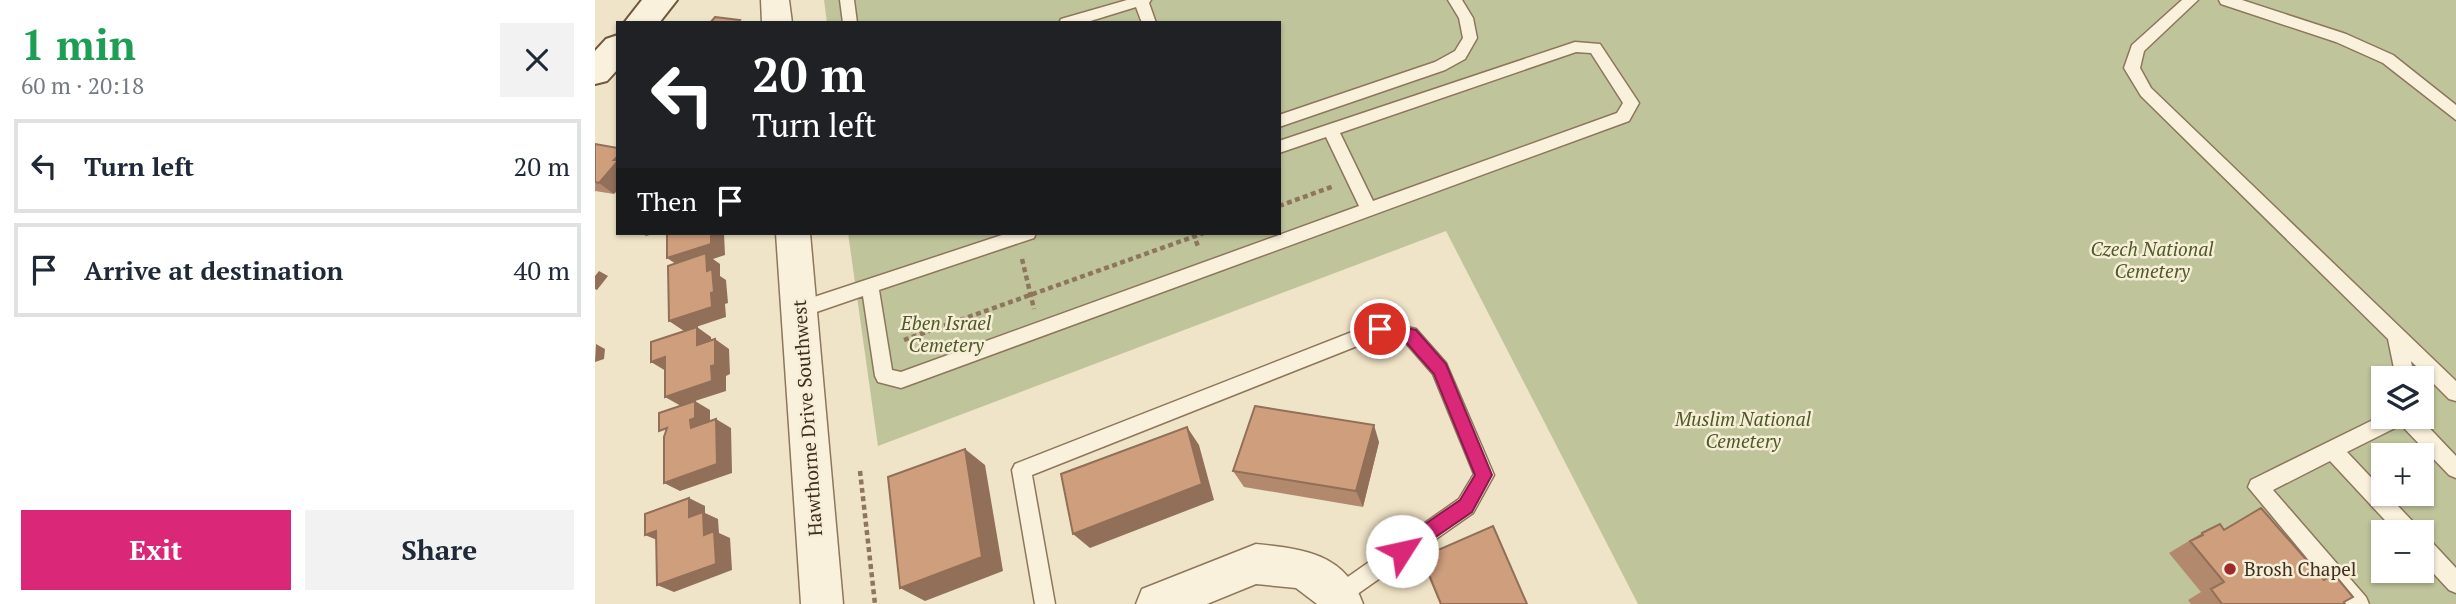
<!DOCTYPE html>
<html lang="en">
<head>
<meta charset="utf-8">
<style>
	body { margin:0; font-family:"PT Serif",serif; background:#f2f2f3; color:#1f2937; height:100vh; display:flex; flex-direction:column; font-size:26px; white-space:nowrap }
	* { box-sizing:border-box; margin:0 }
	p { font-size:23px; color:#747a83 }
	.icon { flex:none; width:38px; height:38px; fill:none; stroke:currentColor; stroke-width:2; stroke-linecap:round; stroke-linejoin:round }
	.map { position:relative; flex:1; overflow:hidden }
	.drawer { display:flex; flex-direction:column; background:#fff; width:595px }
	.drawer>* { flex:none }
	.banner { position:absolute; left:21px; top:21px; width:665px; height:214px; border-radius:0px; box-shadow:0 2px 5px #0004; background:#202124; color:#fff; overflow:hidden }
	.controls { position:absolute; left:1776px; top:366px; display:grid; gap:14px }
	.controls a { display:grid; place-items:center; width:63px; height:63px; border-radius:0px; background:#fff; box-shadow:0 2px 5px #0004; font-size:35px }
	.pin { position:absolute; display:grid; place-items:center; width:60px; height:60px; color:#fff; margin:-30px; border:4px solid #fff; border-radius:50%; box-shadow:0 2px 7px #0007 }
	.me { position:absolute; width:77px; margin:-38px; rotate:55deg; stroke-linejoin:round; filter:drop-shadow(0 0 5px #0008) }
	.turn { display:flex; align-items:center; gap:24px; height:147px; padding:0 21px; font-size:32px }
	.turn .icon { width:91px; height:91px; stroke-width:2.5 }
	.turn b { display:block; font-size:49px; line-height:60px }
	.then { display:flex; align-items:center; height:66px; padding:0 21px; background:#0003; gap:14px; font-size:26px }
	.round { display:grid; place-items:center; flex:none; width:74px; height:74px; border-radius:0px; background:#f2f2f3 }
	.overview { display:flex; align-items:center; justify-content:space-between; height:119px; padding:0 21px }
	h1 { font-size:42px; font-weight:700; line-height:52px; color:#1e9e55 }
	.button { display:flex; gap:14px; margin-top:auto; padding:14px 21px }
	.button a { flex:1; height:80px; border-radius:0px; background:#db2777; color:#fff; font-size:28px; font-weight:700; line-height:80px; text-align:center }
	.button a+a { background:#f2f2f3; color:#1f2937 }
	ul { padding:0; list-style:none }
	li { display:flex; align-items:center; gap:21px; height:94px; margin:0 14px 10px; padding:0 7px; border:4px solid #e0e1e3; border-radius:0px }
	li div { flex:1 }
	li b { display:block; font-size:26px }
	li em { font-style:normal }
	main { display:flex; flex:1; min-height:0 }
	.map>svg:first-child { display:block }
	.cemetery { fill:#bfc49a; fill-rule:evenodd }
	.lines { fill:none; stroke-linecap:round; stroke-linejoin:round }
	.service-casing { stroke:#8d765c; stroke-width:3 }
	.minor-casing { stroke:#8d765c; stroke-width:3 }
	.secondary-casing { stroke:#6f573f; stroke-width:4 }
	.path { stroke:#8d765c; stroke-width:4.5; stroke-dasharray:5 3.5; stroke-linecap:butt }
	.service { fill:#faf1dc; fill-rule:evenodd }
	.minor { fill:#faf1dc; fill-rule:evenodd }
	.secondary { fill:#faf1dc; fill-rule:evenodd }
	.wall { fill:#b2896c }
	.shaded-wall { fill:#916f58 }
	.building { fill:#cf9f7d; stroke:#916f58; stroke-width:2 }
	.route { fill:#db2777; stroke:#8e194d; stroke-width:2 }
	.poi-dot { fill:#9e2a2b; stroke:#f7eed8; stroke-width:2.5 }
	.labels { text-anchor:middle; stroke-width:5; stroke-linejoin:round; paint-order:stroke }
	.park-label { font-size:19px; font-style:italic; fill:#4d5a26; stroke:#f7eed8 }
	.street-label { font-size:19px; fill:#3d2e20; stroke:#f7eed8 }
	.poi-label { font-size:19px; fill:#3d2e20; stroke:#f7eed8; text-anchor:start }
</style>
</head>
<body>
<main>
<section class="drawer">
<div class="overview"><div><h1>1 min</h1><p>60 m · 20:18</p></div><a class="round"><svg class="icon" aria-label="close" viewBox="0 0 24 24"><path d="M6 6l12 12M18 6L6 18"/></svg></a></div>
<ul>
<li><svg class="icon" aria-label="left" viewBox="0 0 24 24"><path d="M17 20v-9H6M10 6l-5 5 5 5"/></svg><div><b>Turn left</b></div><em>20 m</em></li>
<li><svg class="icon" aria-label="arrive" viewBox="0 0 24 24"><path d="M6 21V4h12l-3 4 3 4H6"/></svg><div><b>Arrive at destination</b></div><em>40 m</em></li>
</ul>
<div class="button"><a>Exit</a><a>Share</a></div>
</section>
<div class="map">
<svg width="1861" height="604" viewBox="0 0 1861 604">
	<rect width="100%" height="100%" fill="#f0e4c8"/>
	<path class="cemetery" d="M229 0H1861V604H1043L851 231 283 446 253 233H684V23H232ZM1788 378H1827V416H1788ZM1788 455H1827V494H1788ZM1788 532H1827V570H1788Z"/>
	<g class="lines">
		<g class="service-casing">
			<path id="service" d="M245 0H259L262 23H248Z
				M532 0H556L554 3 561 23H547L541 7 489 23H464L466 19Z
				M853 0H867L878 18 882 38 870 59 850 70 684 127V115L840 62 860 51 868 38 864 18Z
				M1587 0H1603L1549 51 1545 68 1556 88 1861 381V401L1854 399 1816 361 1819 378H1801L1793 339 1546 96 1529 68 1537 45Z
				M1624 0H1647L1751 34 1798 55 1861 105V120L1788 63 1741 42 1626 4Z
				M980 42 1005 44 1044 103 1034 121 306 388 283 382 280 376 268 296 204 318 198 315 195 310 198 305 204 302 413 233H441L439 238 284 290 297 370 306 372 764 206 731 137 684 153V141ZM981 52 996 53 1028 103 1022 113 778 201 745 133Z
				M785 321 821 329 851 363 899 475 878 513 751 602H737L734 595 737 588 864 499 879 474 838 374 810 342 785 337 437 475 460 604H440L417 470 420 464Z
				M1788 415 1823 416 1861 456V478L1854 475 1806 425 1752 452 1821 525 1824 532H1801L1735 461 1678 490 1771 597 1774 604H1750L1653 487 1656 480Z
				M1827 536 1834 539 1861 568V593L1854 590 1827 561Z"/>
		</g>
		<g class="minor-casing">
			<path id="minor" d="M166 0H194L197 23H167Z
				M181 233H215L248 604H206Z
				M661 544C708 549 750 553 768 604H722L701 588 661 584 612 604H541L547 589Z"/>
		</g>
		<g class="secondary-casing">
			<path id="secondary" d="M47 0H82L64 23H29Z
				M23 35V69L12 81 0 84V51L11 39Z"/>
		</g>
		<path class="path" d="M684 206 739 186
			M598 233 604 249
			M427 259 439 309
			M309 340 609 233
			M265 471 280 604"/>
		<use href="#service" class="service"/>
		<use href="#minor" class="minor"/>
		<use href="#secondary" class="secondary"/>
	</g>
	<path class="wall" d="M0 144 19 194 0 191Z
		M784 442 768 507 649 487 638 471Z
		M1666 508 1728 579 1739 574 1750 604H1596L1593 600 1606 592 1574 553 1607 533 1629 529Z
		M827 557 932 604H845L831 571Z"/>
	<path class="shaded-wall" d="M23 156V190L19 194 4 183Z
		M47 233H61L51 236Z
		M116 233H129L130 255 118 259 125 264V276L131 280 133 303 130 304 131 317 89 331 74 321 87 268 72 258Z
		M4 271 13 276 2 290 0 289V276Z
		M102 327 116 337 117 355 102 345Z
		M120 339 134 349 135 374 131 376V391L100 401 115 410V427L96 428 86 406 70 397 116 366Z
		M1 344 10 349 9 359 0 362Z
		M70 357 71 371 56 362Z
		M121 419 136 428 137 473 85 491 69 483Z
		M779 425 784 442 768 507 761 491Z
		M592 427 604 445 619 500 495 548 478 534Z
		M370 449 390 465 408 571 330 601 305 588Z
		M94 498 110 506V513L123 519 124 533 135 538 137 570 79 592 62 585 109 535 94 517Z
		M61 531 67 542 50 535Z"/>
	<path class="building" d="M120 17 145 20 143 23H115Z
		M0 144 23 148V156L19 160H23V161L4 183 0 182Z
		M72 233H116V244L72 258Z
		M111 253 112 271 117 269 119 292 116 293 117 307 74 321 73 266Z
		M102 327V345L120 339V365L116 366 117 381 70 397V357L56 362V342Z
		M100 401V418L95 420 96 428 121 419 122 464 69 483V437L72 428 64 431V413Z
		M660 406 779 425 761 491 638 471Z
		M592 427 607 484 478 534 466 474Z
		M370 449 387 557 305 588 293 477Z
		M94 498V517L108 512 109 535 119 531 121 564 62 585 61 531 50 535V514Z
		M1666 508 1729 580 1739 574 1758 597 1749 602 1750 604H1627L1616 589 1629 582 1595 541 1608 535 1607 533 1625 524 1629 530Z
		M898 526 932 604H846L827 557Z"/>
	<path class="route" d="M785 322 821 330 851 364 897 475 877 512 807 560 801 557 798 551 801 544 865 500 880 475 839 374 810 341 779 334 777 329 779 324Z"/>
	<circle class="poi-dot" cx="1635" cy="569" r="7"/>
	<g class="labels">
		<g class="park-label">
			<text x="1557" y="256">Czech National<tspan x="1557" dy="22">Cemetery</tspan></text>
			<text x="351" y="330">Eben Israel<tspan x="351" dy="22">Cemetery</tspan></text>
			<text x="1148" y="426">Muslim National<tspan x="1148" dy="22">Cemetery</tspan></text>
		</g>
		<g class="street-label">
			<text transform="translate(212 418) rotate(-94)" y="7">Hawthorne Drive Southwest</text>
		</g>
		<g class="poi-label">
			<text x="1649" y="576">Brosh Chapel</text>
		</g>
	</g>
</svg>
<div class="controls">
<a><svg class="icon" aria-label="layers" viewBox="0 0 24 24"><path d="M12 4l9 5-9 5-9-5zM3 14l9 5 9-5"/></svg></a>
<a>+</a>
<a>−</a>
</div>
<div class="pin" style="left:785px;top:329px;background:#d93025"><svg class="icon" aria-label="arrive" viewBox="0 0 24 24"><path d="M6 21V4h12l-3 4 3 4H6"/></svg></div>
<svg class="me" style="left:807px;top:551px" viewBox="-20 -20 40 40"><circle r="19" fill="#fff"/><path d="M0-13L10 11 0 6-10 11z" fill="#db2777"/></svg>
<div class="banner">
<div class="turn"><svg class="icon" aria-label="left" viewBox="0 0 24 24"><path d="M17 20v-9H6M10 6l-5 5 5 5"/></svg><div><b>20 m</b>Turn left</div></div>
<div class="then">Then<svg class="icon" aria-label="arrive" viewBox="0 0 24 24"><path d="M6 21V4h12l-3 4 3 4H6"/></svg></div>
</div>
</div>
</main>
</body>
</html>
